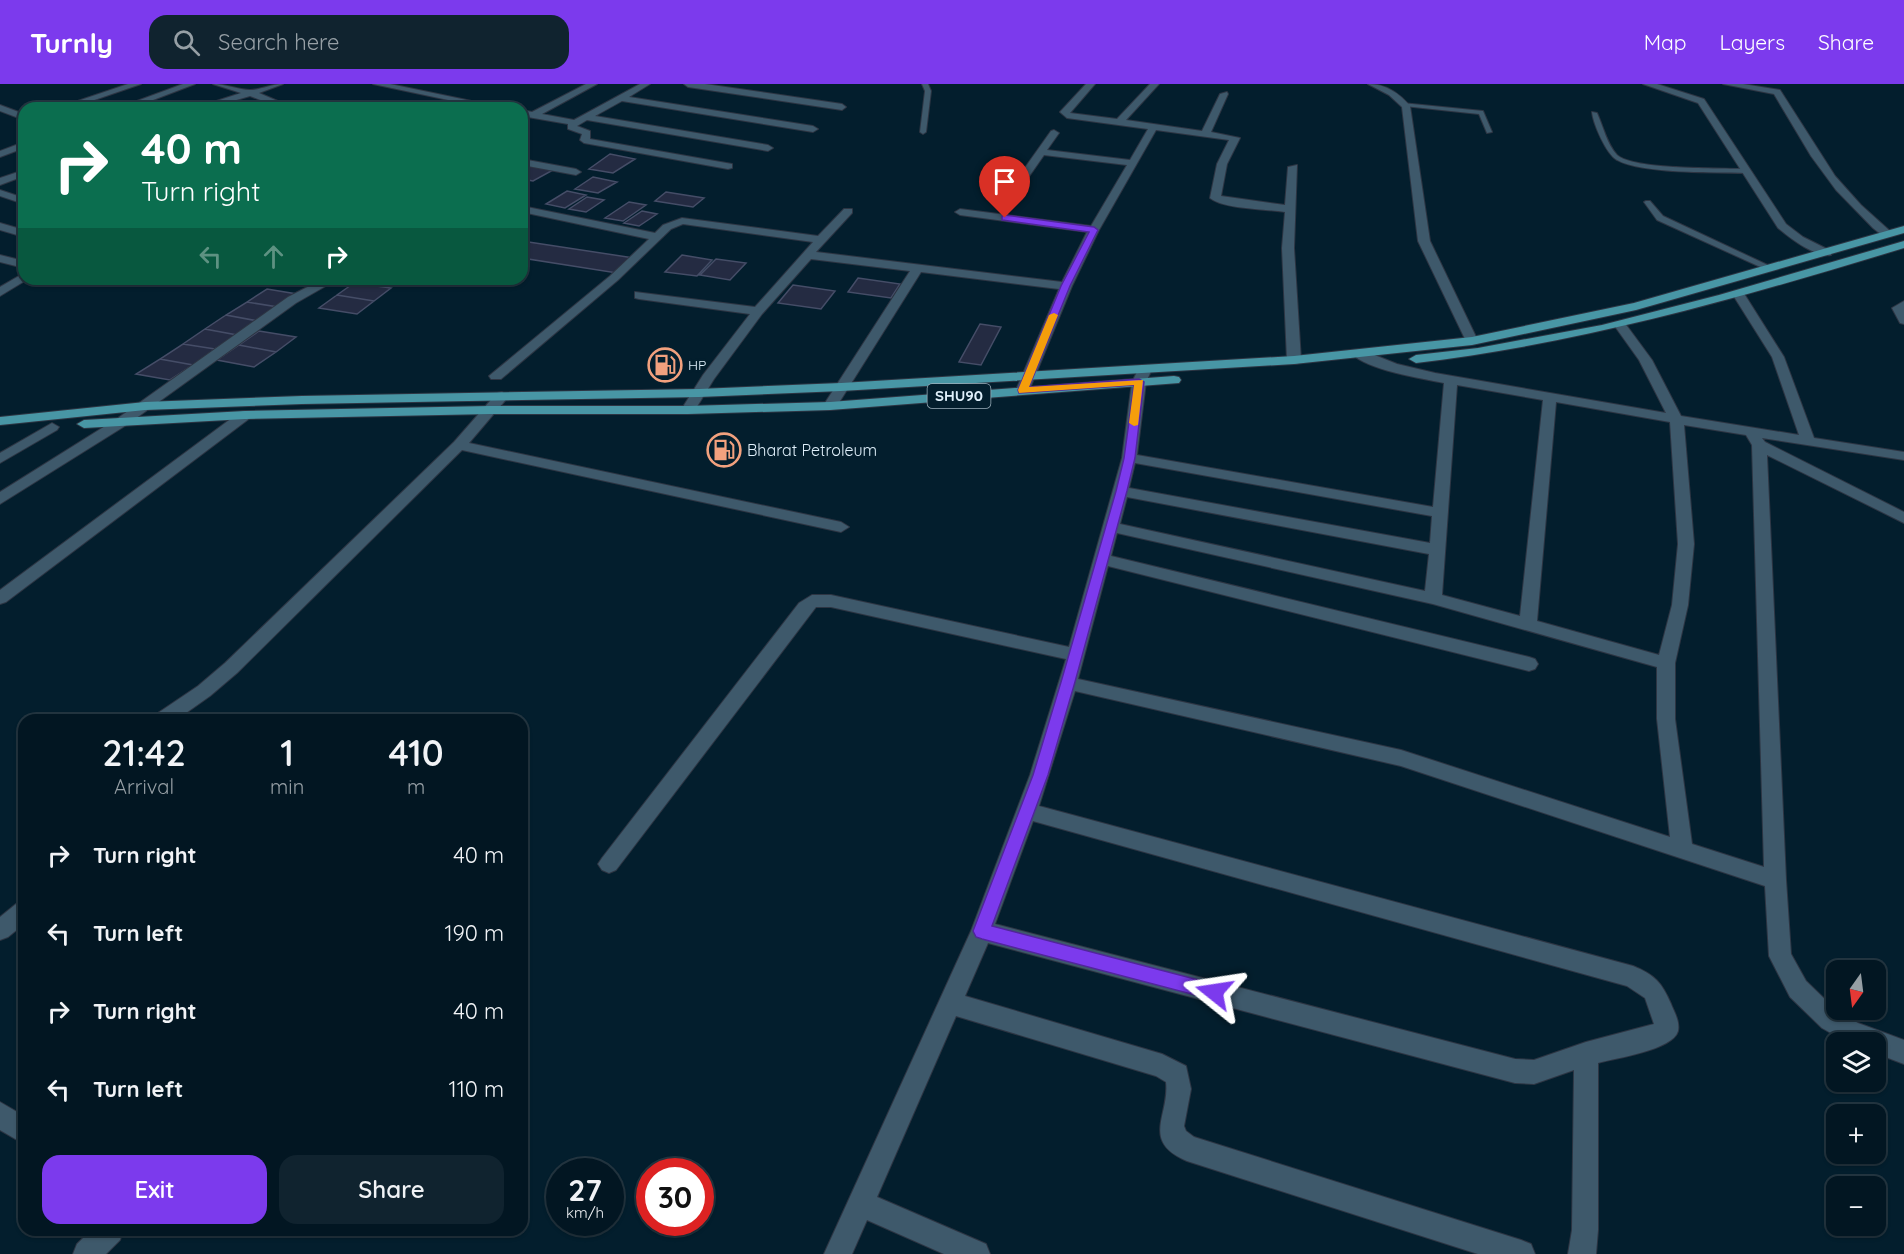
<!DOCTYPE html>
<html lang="en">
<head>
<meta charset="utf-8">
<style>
	body { margin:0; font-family:Quicksand,sans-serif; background:#10232f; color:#f1f3f6; height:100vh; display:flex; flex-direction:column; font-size:22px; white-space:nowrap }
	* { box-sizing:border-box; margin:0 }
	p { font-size:20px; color:#969fa5 }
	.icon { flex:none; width:33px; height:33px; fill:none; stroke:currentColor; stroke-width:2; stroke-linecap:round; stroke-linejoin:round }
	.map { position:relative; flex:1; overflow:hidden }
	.side { position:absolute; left:18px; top:630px; width:510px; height:522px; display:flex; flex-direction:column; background:#021622; border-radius:18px; box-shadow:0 2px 4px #0004,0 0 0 2px #233540 }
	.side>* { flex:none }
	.hud { position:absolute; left:18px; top:18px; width:510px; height:183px; border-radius:18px; box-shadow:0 2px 4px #0004,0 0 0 2px #233540; background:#0b6e4f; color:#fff; overflow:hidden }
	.needle { width:39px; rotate:194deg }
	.tools { position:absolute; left:1826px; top:876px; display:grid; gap:12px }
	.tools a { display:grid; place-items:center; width:60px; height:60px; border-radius:12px; background:#021622; box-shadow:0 2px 4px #0004,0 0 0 2px #233540; font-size:30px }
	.speed { position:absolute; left:546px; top:1074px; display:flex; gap:12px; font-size:30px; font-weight:700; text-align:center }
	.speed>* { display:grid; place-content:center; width:78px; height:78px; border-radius:50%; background:#021622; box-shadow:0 2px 4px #0004,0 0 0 2px #233540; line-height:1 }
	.speed small { font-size:15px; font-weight:400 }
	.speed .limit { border:9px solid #d22; background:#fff; color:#111 }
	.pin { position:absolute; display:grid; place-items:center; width:51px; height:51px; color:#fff; margin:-62px -26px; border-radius:50% 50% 50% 0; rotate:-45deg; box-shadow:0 0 6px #0007 }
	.pin .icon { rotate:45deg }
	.me { position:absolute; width:66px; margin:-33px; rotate:285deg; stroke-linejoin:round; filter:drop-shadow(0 0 4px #0008) }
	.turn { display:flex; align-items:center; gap:21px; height:126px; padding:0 24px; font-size:27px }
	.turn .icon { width:78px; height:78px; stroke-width:2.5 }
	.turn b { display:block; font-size:42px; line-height:51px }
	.lanes { display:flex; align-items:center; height:57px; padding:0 24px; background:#0003; justify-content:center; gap:30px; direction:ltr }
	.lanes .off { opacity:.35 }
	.eta { display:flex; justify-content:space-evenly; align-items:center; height:102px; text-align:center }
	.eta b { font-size:36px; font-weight:600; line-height:42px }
	.primary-button { display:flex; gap:12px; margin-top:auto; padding:12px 24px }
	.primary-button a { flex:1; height:69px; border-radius:18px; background:#7c3aed; color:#fff; font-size:24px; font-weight:600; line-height:69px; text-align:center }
	.primary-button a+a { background:#10232f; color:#f1f3f6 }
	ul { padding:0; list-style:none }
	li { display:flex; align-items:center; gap:18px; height:78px; padding:0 24px }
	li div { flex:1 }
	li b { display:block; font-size:22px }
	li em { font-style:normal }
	header { display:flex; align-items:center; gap:36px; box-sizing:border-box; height:84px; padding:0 30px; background:#7c3aed; color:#fff }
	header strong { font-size:28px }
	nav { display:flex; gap:33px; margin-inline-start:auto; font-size:21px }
	.search { width:420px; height:54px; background:#10232f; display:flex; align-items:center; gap:15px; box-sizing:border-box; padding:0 21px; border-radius:18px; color:#969fa5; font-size:22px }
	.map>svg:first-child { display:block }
	.building { fill:#242b42; stroke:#454d67; stroke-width:1.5 }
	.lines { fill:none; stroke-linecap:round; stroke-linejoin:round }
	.lane-casing { stroke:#2d3543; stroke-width:2 }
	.street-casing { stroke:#2d3543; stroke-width:2 }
	.primary-casing { stroke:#2d3543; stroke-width:2 }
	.lane { fill:#3e596b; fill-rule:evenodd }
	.street { fill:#3e596b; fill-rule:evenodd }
	.primary { fill:#4896a5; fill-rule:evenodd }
	.route { fill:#7c3aed; stroke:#51269a; stroke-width:1.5 }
	.slow { fill:#f59e0b }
	.labels { text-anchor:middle; stroke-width:5; stroke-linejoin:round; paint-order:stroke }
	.far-poi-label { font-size:14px; fill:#dfeffa; stroke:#031e2d; text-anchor:start }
	.shield { fill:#031e2d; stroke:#9db0bc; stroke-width:1.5 }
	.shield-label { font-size:15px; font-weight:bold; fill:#dfeffa }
	.poi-label { font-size:16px; fill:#dfeffa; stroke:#031e2d; text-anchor:start }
</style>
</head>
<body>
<header>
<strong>Turnly</strong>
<div class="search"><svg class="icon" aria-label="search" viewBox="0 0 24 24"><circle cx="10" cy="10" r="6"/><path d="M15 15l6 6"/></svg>Search here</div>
<nav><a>Map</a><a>Layers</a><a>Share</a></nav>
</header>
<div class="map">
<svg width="1904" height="1170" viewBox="0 0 1904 1170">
	<rect width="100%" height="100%" fill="#031e2d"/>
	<path class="building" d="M610 70 635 75 613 89 589 85Z
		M522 79 553 86 533 97 522 95Z
		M593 93 617 98 598 109 575 105Z
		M567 107 586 111 565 124 546 120Z
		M666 108 704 114 693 123 655 117Z
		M587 113 604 116 586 128 569 125Z
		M629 118 646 121 623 137 605 134Z
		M642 127 657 130 639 142 624 139Z
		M522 157 634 174 617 189 522 174Z
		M682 171 712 176 697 192 665 188Z
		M716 175 746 179 730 196 700 191Z
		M858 194 900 200 891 214 848 208Z
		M354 199 391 204 374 217 337 211Z
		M793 201 835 207 821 225 778 219Z
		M267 205 297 210 278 223 247 218Z
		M337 211 374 217 357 230 319 224Z
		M247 218 278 223 258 237 226 231Z
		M226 231 258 237 237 251 205 245Z
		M980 240 1001 243 981 281 959 278Z
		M205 245 237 251 215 265 183 260Z
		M259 247 296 253 276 268 239 261Z
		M183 260 215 265 193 281 160 275Z
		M239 261 276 268 254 283 217 276Z
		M160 275 193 281 170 296 136 290Z"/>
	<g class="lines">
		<g class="lane-casing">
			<path id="lane" d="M922 0H928L931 7 926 48 923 50 920 48 925 7Z
				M1402 19 1483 27 1492 48 1487 49 1479 30 1404 22Z
				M1592 28 1597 29C1603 42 1607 61 1617 71 1633 86 1721 84 1746 85L1749 87 1746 89C1716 88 1641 90 1617 76 1606 70 1593 39 1592 28Z
				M1646 117H1650L1663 132 1774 184 1767 186 1657 136 1644 118Z"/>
		</g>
		<g class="street-casing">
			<path id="street" d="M128 0H141L71 24H57Z
				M183 0H195L132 24H118Z
				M213 0C226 0 239 6 250 6 260 6 271 0 283 0L259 9 294 24H281L250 12 209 24H195L241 9Z
				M373 0H390L505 24H486Z
				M586 0H597L542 30 574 36 640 0H650L629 13 813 42 818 45 813 48 622 17 595 32 768 61 773 64 768 67 587 36 577 42 590 47V55L732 80V84L728 85 584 59 580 56 582 50 568 45V40L522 32V26L532 28Z
				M684 0H705L842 20 846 23 842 26 688 3Z
				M1086 0H1095L1070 29 1117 35 1150 0H1159L1126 36 1202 47 1220 10 1227 8 1228 10 1211 48 1240 54 1227 80 1221 112 1285 121 1288 83 1297 81 1294 164 1301 276 1299 279 1294 280 1287 276 1282 164 1285 128C1266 125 1223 125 1210 114L1217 80 1229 56 1156 46 1099 146 1072 202 1028 309 1023 310 1016 306 1059 205 921 188 835 325H825L823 322 910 187 811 175 762 230 714 295 693 329H683L681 326 703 291 750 230 639 215 635 214V208L755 223 813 158 683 140 671 145 618 196 501 295H491L489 292 610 192 649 155 522 128V122L655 149 663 141 682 134 818 152 844 125H852V129L816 168 1062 198 1087 148 960 131 955 128 960 125 1091 142 1127 81 1044 71 1021 104 1012 102 1051 47 1054 46 1059 49 1047 66 1130 76 1148 45 1067 34 1060 28Z
				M1368 0C1386 0 1399 9 1410 22L1430 157 1478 257 1477 260H1467L1466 257 1418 157 1402 23 1389 11Z
				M1643 0H1657L1704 15 1786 140 1803 153 1831 167V171C1816 174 1790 154 1778 144L1698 19Z
				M1723 0H1743L1780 6 1835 92 1861 121 1891 148V152H1883L1873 144 1836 106 1811 72 1774 10Z
				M0 21 24 30V36L0 27Z
				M24 58V64L0 73V67Z
				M522 75 576 85 581 88 576 91 522 81Z
				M24 86V92L0 101V94Z
				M0 106 24 114V120L0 112Z
				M0 139 24 146V153L0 146Z
				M0 171 24 177V184L0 178Z
				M24 189V195H28L0 212V203Z
				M323 195H338L296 219 128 340 0 420V408L118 334 288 213Z
				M1739 207 1743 208 1784 273 1814 354 1904 368V376L1762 354 1765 358 1904 428V439L1767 371 1786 796 1791 870 1806 897 1838 928 1858 939 1904 956V980L1875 969V958H1848L1843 956 1822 944 1790 913 1769 872 1765 802 1401 682 1075 607 1039 722 1633 882C1655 891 1662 899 1671 920 1674 928 1680 937 1678 947 1673 966 1616 974 1598 979V1146L1596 1170H1568L1572 1146 1574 986 1534 1000 1515 999 988 859 965 912 1162 970 1186 982 1191 1005 1184 1042 1186 1047 1194 1053 1521 1156 1531 1160 1535 1170H1478L1187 1077C1140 1057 1170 1031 1166 998L1156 992 956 932 877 1113 986 1160 990 1170H944L867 1136 852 1170H824L971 847 1030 691 1066 575 831 523H816L616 786 609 789 602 786 598 780 602 774 799 519 812 511H831L1069 563 1122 374 1132 298 1140 282 1145 281 1152 285 1146 298 1137 371 1433 423 1444 299C1420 294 1367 286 1351 269L1352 266H1362L1397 280 1435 289 1666 329 1639 276 1614 241 1620 237 1624 238 1652 276 1681 332 1799 351 1772 273 1733 211ZM1457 301 1543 316 1520 532 1442 511ZM1556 318 1670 338 1678 460 1672 521 1659 571 1537 537ZM1684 341 1746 351 1752 361 1764 783 1692 760 1675 635V579L1688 521 1694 460ZM1135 379 1432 432 1430 459 1129 404ZM1127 413 1429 470 1425 507 1120 440ZM1117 449 1433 520 1657 583V635L1670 753 1401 666 1078 595 1108 482 1529 587 1535 585 1538 580 1535 575 1529 573 1111 472ZM1033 737 1627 902 1645 914 1654 940 1586 958 1534 976 1515 975 995 840Z
				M1904 217V240L1900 239 1892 224Z
				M502 308 509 312 469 359 841 438 849 443 841 448 462 366 237 589 210 612 176 636H153L155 631 198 602 225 579 454 358 497 309Z
				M245 327 252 331 250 334 6 518 0 520V506L240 328Z
				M52 339 59 343 57 346 0 379V369Z
				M24 817V840L8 853 0 856V833L16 820Z
				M0 1018 24 1032V1060L0 1046Z
				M91 1146H123L120 1156 106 1170H73L77 1160Z"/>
		</g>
		<g class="primary-casing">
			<path id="primary" d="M1904 142V149L1636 226 1472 261 1294 280 841 307 699 313 302 320 145 326 0 341V333L145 318 302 312 699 305 841 299 1294 272 1472 253 1634 219Z
				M1904 157V164C1743 213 1584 259 1416 279L1409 275 1416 271 1478 264 1602 241 1719 211Z
				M1174 292 1179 293 1181 296 1179 299 830 326 688 330H490L245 335 84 344 77 340 84 336 245 327 490 322H688L830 318Z"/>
		</g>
		<use href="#lane" class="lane"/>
		<use href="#street" class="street"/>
		<use href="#primary" class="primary"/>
	</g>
	<path class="route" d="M1005 131 1094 143 1098 146 1070 202 1029 303 1139 295 1144 298 1135 374 1127 407 1075 598 1048 691 992 842 1214 900 1220 902 1222 908 1220 914 1214 916 982 855 976 853 973 847 1033 691 1061 598 1116 407 1124 374 1134 301 1019 309 1018 306 1061 202 1089 148 1002 136V132Z"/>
	<path class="slow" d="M1054 229 1058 231 1029 303 1143 296 1138 341 1134 342 1129 339 1134 301 1019 309 1018 306 1049 231Z"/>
	<defs>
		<g id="fuel-ring" transform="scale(1.725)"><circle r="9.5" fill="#031e2d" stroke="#f2a17e" stroke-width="1.5"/><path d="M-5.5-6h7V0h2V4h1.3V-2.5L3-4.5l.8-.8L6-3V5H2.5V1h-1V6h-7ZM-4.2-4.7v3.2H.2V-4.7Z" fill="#f2a17e"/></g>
	</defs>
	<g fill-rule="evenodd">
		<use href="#fuel-ring" x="665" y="281"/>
		<use href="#fuel-ring" x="724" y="366"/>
	</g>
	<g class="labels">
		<g class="far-poi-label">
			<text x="688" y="286">HP</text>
		</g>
		<rect class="shield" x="927.5" y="300" width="63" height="24" rx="4.5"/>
		<g class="shield-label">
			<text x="959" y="317">SHU90</text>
		</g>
		<g class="poi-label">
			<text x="747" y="372">Bharat Petroleum</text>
		</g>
	</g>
</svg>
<div class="tools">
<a><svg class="needle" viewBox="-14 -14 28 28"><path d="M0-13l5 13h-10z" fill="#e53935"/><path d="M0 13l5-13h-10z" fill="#969fa5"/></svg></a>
<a><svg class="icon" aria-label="layers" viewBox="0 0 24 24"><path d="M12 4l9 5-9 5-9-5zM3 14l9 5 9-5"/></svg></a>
<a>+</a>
<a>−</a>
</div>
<div class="speed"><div>27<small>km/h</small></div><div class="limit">30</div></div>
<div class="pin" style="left:1005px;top:134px;background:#d93025"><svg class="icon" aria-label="arrive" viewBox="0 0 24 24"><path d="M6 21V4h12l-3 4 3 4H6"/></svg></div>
<svg class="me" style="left:1214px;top:908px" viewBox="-20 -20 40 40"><path d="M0-17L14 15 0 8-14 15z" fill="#7c3aed" stroke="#fff" stroke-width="4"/></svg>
<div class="hud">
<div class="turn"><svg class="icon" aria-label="right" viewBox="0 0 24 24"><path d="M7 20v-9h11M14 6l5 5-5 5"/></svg><div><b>40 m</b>Turn right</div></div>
<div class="lanes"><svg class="icon off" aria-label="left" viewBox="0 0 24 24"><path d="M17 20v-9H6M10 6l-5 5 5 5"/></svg><svg class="icon off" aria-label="ahead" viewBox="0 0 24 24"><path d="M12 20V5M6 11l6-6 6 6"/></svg><svg class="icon" aria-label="right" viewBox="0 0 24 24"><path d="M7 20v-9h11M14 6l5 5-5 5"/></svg></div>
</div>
<section class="side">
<div class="eta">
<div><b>21:42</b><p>Arrival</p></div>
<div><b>1</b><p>min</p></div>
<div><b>410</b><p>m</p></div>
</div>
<ul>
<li><svg class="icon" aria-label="right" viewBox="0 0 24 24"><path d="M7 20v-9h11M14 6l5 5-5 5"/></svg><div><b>Turn right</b></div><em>40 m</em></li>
<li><svg class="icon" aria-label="left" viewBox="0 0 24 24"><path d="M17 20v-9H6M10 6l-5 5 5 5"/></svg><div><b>Turn left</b></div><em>190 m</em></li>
<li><svg class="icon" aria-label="right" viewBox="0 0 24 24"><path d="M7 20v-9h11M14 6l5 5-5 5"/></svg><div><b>Turn right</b></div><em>40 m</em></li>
<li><svg class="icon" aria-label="left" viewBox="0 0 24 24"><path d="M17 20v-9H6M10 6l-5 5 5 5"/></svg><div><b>Turn left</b></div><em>110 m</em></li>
</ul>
<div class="primary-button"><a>Exit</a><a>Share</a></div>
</section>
</div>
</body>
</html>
